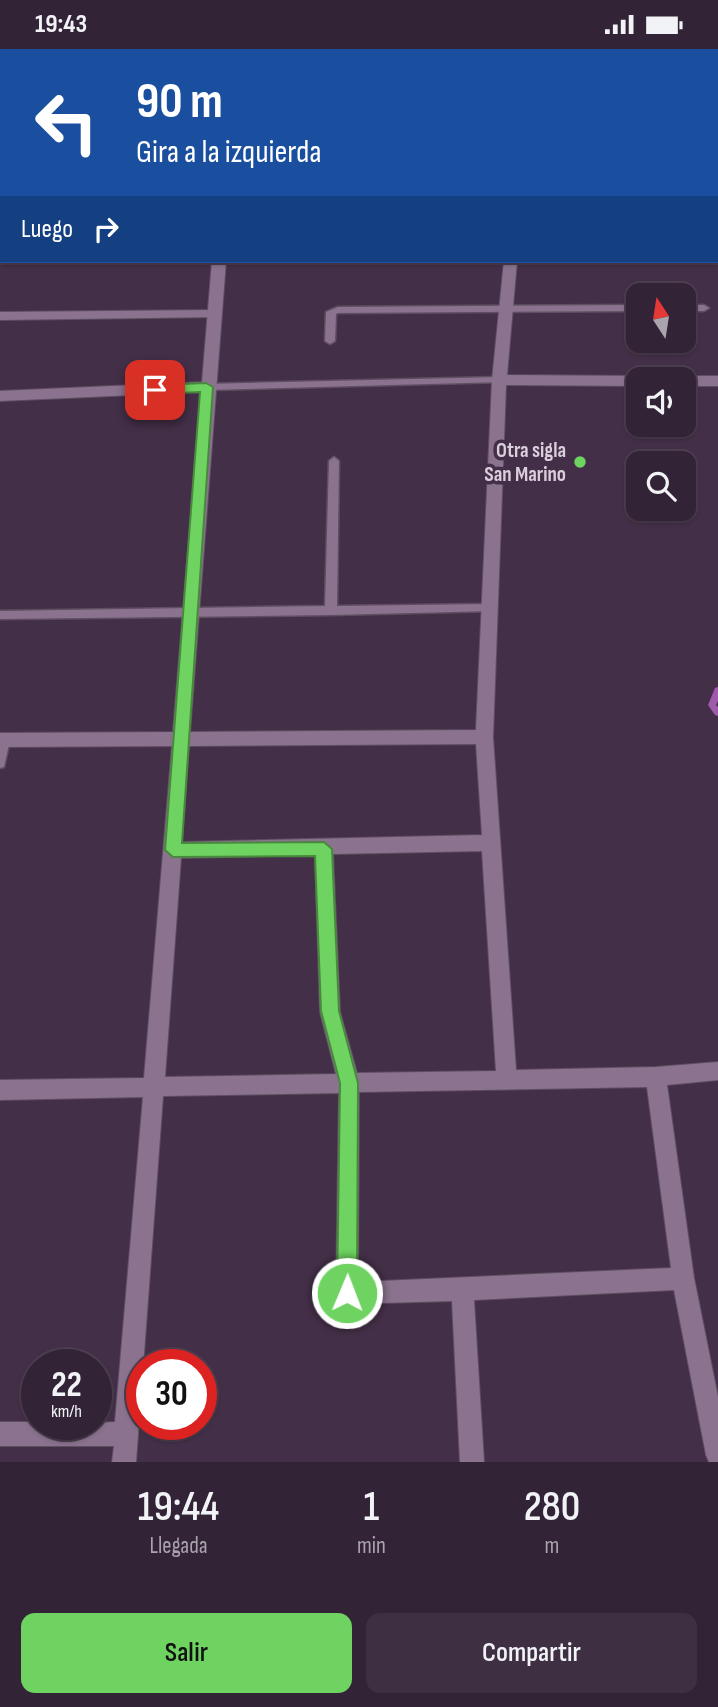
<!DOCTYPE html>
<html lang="es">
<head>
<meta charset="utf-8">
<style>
	body { margin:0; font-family:"Sofia Sans Condensed",sans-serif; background:#3e2f42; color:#f1f3f6; height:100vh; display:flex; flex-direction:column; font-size:26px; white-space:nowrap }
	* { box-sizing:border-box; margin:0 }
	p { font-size:23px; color:#a9a4ad }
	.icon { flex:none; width:38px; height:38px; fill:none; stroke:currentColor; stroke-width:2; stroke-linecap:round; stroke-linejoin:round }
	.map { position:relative; height:1413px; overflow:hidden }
	.sheet { display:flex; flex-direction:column; background:#332336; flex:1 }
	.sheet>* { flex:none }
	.guide { position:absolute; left:0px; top:0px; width:719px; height:214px; box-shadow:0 2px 5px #0004,0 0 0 2px #4e4051; background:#1a4fa0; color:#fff; overflow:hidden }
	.needle { width:46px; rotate:348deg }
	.controls { position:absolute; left:626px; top:234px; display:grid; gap:14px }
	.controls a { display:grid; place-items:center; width:70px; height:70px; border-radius:14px; background:#332336; box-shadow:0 2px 5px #0004,0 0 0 2px #4e4051; font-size:35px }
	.speed { position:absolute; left:21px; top:1300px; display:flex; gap:14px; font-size:35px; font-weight:700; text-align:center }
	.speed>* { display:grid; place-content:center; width:91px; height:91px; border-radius:50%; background:#332336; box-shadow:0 2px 5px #0004,0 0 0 2px #4e4051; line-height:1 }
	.speed small { font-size:18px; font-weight:400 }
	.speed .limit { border:10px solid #d22; background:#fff; color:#111 }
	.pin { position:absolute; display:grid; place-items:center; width:60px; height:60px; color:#fff; margin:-30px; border-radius:14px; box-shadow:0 4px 10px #0006 }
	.me { position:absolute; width:77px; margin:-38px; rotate:1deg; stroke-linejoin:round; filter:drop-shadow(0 0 5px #0008) }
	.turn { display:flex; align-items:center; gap:24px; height:147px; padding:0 21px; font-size:32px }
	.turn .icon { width:91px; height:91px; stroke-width:2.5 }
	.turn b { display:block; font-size:49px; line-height:60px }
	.then { display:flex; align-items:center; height:66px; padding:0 21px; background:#0003; gap:14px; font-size:26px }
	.eta { display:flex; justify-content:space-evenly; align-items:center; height:119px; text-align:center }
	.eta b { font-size:42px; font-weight:600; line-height:49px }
	.button { display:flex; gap:14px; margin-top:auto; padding:14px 21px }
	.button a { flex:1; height:80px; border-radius:14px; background:#6ed360; color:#111; font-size:28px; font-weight:600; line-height:80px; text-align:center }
	.button a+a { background:#3e2f42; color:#f1f3f6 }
	.status { display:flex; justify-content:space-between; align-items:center; height:49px; padding:0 35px; background:#332336; direction:ltr }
	.status svg { height:19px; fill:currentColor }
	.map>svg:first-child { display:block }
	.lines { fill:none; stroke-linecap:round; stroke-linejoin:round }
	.stream { fill:#a059ad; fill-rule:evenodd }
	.service-casing { stroke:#5f4e62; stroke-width:3 }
	.pedestrian-casing { stroke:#5f4e62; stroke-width:2 }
	.minor-casing { stroke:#5f4e62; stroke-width:2 }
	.service { fill:#8b738f; fill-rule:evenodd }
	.pedestrian { fill:#8b738f; fill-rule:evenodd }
	.minor { fill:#8b738f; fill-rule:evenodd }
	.route { fill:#6ed360; stroke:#48893e; stroke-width:2 }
	.poi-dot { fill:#6ed360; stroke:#442f48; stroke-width:2.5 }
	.labels { text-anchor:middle; stroke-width:7; stroke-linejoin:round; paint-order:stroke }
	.poi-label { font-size:21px; font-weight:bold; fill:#dacddc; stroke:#442f48; text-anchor:end }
</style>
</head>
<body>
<div class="status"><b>19:43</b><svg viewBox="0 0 49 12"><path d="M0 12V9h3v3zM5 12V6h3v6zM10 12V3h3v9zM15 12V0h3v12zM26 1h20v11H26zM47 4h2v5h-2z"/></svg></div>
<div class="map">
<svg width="718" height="1413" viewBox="0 0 718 1413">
	<rect width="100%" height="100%" fill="#442f48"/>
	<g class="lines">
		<path class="stream" d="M718 638V652L716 656 718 658V667L715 666 708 656 715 639Z"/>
		<g class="service-casing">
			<path id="service" d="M639 256V262L338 264 336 265 335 292 330 295 325 292 326 263 338 258Z
				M684 256H704L709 259 704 262H684Z
				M499 328 504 331 503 333 207 341 202 338 207 335Z
				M334 408 339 412 337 557 489 555 495 559 493 562 331 566 0 570V562L325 557 329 412Z
				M4 686 8 688 10 691 4 718 0 719V687Z"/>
		</g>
		<g class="pedestrian-casing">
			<path id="pedestrian" d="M214 261 221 265 219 268 0 271V263Z"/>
		</g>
		<g class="minor-casing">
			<path id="minor" d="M86 0H98V2H86Z
				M234 0H246V2H234Z
				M377 0H389V2H377Z
				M488 0H500L501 2H489Z
				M594 0H606V2H594Z
				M0 153H2V161H0Z
				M0 195H2V203H0Z
				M212 212H226L190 683 476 681 492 331 504 212H517L507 326 639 327 645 331H639V337L506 336 493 688 516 1021 656 1018 718 1013V1031L667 1036 694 1229 718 1348V1413H709L706 1406 674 1241 474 1251 484 1413H460L452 1252 347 1255 339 1252 336 1244 339 1044 163 1047 136 1413H112L114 1397H0V1373H37V1376L115 1373 143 1048 0 1051V1031L144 1029 172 697 0 698V684L173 683 201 343 0 352V342L202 333ZM476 695 482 786 182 793 189 697ZM482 802 496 1022 357 1024 340 963 333 805ZM315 806 320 963 336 1025 165 1028 181 809ZM647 1038 671 1219 358 1233 359 1043Z
				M684 327H718V337H684V331H678Z"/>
		</g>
		<use href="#service" class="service"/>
		<use href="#pedestrian" class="pedestrian"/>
		<use href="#minor" class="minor"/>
	</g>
	<path class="route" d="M206 334 213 338 182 794 324 793 332 800 339 962 358 1034 357 1244 354 1251 347 1254 340 1251 337 1244 340 1034 321 962 315 807 173 808 165 801 200 343 155 345 148 341 155 336Z"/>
	<circle class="poi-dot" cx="580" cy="413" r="7"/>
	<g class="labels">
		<g class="poi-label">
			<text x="566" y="408">Otra sigla<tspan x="566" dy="24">San Marino</tspan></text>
		</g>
	</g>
</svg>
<div class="controls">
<a><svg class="needle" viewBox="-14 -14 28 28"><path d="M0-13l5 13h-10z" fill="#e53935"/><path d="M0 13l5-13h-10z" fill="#a9a4ad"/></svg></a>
<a><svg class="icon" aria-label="sound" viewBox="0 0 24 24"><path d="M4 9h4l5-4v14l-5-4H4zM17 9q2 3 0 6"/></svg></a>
<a><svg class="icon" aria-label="search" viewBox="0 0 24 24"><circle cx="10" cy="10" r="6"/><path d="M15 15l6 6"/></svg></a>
</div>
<div class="speed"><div>22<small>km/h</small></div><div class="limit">30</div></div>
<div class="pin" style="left:155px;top:341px;background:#d93025"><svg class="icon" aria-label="arrive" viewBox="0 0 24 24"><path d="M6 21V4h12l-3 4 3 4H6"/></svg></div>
<svg class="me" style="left:347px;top:1244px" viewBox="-20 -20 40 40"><circle r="17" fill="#6ed360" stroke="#fff" stroke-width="3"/><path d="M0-11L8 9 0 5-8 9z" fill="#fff"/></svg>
<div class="guide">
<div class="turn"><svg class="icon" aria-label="left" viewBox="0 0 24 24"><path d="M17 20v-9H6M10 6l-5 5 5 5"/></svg><div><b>90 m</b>Gira a la izquierda</div></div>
<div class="then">Luego<svg class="icon" aria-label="right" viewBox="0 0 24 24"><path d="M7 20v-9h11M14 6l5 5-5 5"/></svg></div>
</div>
</div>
<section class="sheet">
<div class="eta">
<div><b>19:44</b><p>Llegada</p></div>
<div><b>1</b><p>min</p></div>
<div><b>280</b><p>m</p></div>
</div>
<div class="button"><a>Salir</a><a>Compartir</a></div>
</section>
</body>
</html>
